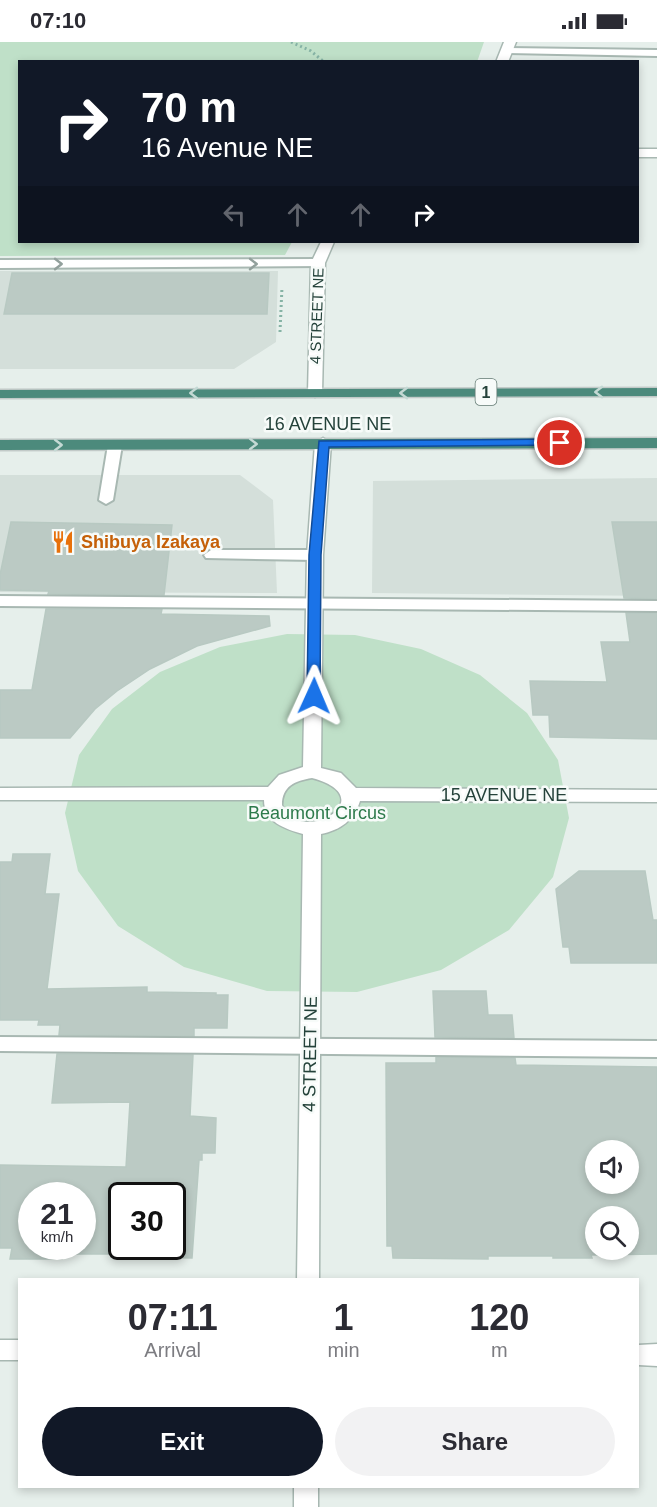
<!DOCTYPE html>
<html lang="en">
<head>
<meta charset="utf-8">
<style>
	body { margin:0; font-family:Arial,sans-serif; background:#f2f2f3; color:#2b2b33; height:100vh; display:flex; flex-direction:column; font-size:22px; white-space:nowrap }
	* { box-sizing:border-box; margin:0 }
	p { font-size:20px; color:#7c7c81 }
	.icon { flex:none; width:33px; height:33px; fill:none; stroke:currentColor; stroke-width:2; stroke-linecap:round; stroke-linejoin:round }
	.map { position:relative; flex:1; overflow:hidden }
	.panel { position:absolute; left:18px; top:1236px; width:621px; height:210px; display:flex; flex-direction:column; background:#fff; border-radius:0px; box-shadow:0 3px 9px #0003 }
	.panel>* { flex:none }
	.guide { position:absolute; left:18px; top:18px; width:621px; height:183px; border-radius:0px; box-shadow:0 3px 9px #0003; background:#111827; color:#fff; overflow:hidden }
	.tools { position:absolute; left:585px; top:1098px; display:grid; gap:12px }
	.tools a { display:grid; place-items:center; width:54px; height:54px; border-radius:50%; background:#fff; box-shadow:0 3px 9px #0003; font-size:30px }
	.speed { position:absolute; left:18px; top:1140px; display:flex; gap:12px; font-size:30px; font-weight:700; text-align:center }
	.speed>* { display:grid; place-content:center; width:78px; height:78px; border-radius:50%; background:#fff; box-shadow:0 3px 9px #0003; line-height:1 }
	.speed small { font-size:15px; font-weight:400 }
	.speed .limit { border:3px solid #111; border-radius:9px; background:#fff; color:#111 }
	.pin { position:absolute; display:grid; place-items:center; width:51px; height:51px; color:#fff; margin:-26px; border:3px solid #fff; border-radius:50%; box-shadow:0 2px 6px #0007 }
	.me { position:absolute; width:66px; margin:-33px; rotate:1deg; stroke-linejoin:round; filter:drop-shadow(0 0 4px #0008) }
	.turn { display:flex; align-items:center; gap:21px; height:126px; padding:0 24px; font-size:27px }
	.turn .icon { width:78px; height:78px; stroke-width:2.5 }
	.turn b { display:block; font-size:42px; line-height:51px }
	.lanes { display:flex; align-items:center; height:57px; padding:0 24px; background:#0003; justify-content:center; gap:30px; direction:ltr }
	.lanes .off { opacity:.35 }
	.eta { display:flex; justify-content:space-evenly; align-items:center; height:102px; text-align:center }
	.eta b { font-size:36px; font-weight:700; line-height:42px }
	.button { display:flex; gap:12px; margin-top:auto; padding:12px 24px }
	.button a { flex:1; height:69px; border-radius:36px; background:#111827; color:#fff; font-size:24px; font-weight:700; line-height:69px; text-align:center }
	.button a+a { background:#f2f2f3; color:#2b2b33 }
	.status { display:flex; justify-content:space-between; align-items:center; height:42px; padding:0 30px; background:#fff; direction:ltr }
	.status svg { height:16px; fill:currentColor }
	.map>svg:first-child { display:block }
	.built { fill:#d4dfda }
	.green { fill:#bfe0c8 }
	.building { fill:#bbcac4; stroke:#b8c9c2; stroke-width:1.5; fill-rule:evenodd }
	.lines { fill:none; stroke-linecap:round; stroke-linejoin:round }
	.service-casing { stroke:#a8b8b2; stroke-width:4 }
	.minor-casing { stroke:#a8b8b2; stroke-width:3 }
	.trunk-casing { stroke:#c2cac8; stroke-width:3 }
	.path { stroke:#86b3a5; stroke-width:3; stroke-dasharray:2 3; stroke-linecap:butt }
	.service { fill:#fff; fill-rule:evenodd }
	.minor { fill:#fff; fill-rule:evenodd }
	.trunk { fill:#4c8a7c; fill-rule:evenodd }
	.oneway { stroke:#92a09c }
	.oneway2 { stroke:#c4d9d4 }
	.route { fill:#1a73e8; stroke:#114b97; stroke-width:1.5 }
	.labels { text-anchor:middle; stroke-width:5; stroke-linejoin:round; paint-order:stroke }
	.far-street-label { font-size:15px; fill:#24423a; stroke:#f7fbf9 }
	.shield { fill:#f7fbf9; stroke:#637a73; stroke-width:1.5 }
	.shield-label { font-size:16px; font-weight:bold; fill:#24423a }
	.street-label { font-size:18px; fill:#24423a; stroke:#f7fbf9 }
	.food-label { font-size:18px; font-weight:bold; fill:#c56008; stroke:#f7fbf9; text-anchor:start }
	.park-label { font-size:18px; fill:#2d7a4b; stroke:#f7fbf9 }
</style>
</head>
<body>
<div class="status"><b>07:10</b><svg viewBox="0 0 49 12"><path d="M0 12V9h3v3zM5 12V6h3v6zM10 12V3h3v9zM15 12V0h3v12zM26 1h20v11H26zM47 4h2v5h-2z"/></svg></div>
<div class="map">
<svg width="657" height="1465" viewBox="0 0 657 1465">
	<rect width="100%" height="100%" fill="#e6efeb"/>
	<path class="built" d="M0 229H278L276 300 234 327H0Z
		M0 433H240L273 458 277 551 0 550Z
		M657 436V554L372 551 373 439Z"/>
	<path class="green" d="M0 0H484L477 20H20V200H292L285 213 0 214Z
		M287 592 355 593 421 607 480 633 527 671 558 718 569 776 553 835 509 888 441 928 357 950 267 949 184 925 118 884 78 829 65 771 79 713 112 667 160 630 220 605Z"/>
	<path class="building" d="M12 231H269L267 272H4Z
		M11 480 172 483 164 553 48 552 49 549 0 548V533Z
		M612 480H657V557L624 556Z
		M46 567H162L161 572 269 574 270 584 197 604 150 627 117 649 95 667 70 696H0V648H32Z
		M626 571H657V697L550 695 549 673H533L530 639 607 640 601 600H630Z
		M13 812H50L45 852H59L47 947 147 945V950L216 951V953H228L227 986H194V994L59 993 60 983H38L39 978H0V820H12Z
		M579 829H645L653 878H657V921H571L569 905H563L556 847Z
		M433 949H486L488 973H512L514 996 435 995Z
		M57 1012 193 1013 190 1074 216 1076 215 1111H202V1118H199L192 1216 127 1215V1212H63L62 1217H10L12 1206H0V1123L126 1125 130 1060 52 1061ZM32 1154H82V1204H32ZM122 1154H172V1204H122Z
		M436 1015 515 1016 516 1023 657 1025V1212L591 1213 592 1216H553V1214H488V1217L393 1216 392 1204H387L386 1021H436ZM596 1108H628V1142H596ZM596 1174H628V1208H596Z"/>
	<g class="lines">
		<g class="service-casing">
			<path id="service" d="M507 6 657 8V14L503 11 502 9Z
				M318 217 322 218 324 221 322 224 0 226V218Z
				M115 399 122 403 113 458 106 462 99 458 108 403Z
				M211 508H315L322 513 315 518 206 516 204 513Z
				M0 554 657 559V569L0 564Z
				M0 995 657 999V1015L0 1009Z"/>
		</g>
		<g class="minor-casing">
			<path id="minor" d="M504 0H516L508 20H496Z
				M638 107H657V115H638Z
				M321 200H334L325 221 322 351 315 355 308 351 311 221Z
				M323 396 331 401 323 513 321 726 341 731 356 746 657 748V760L360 759C354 778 341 788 321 792L319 1238H297L303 792C285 787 264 780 264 758H0V746L268 745 279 733 303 725 307 513 315 401ZM312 736C386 756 299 806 282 763 282 744 295 739 312 736Z
				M0 1298H20V1318H0Z
				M657 1302V1324L638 1323V1303Z
				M294 1444H318V1465H294Z"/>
		</g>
		<g class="trunk-casing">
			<path id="trunk" d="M657 346V354L0 356V348Z
				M657 396V406L0 408V398Z"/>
		</g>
		<path class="path" d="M291 0 311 9 324 20
			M280 290 282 245"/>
		<use href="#service" class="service"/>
		<use href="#minor" class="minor"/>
		<use href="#trunk" class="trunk"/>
	</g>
	<defs><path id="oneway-chevron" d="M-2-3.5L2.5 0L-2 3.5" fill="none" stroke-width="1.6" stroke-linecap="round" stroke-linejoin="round" transform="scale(1.5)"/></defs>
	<g class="oneway">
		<use href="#oneway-chevron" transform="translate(58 222)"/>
		<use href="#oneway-chevron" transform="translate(253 222)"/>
	</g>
	<g class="oneway2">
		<use href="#oneway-chevron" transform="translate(599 350) rotate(180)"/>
		<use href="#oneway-chevron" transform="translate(194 351) rotate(180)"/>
		<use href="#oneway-chevron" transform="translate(404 351) rotate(180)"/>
		<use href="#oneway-chevron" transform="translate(253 402)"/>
		<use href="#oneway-chevron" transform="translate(58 403)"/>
	</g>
	<path class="route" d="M560 397 564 398V403L329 405 321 513 320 654 314 659 309 657 307 654 309 513 319 399Z"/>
	<defs>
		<g id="restaurant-bare" transform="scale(1.8)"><path d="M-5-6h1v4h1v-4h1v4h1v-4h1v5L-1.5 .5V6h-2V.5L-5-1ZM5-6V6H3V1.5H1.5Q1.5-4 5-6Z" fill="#e8710a" stroke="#f7fbf9" stroke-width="2.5" paint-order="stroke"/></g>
	</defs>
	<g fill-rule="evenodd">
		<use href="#restaurant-bare" x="63" y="500"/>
	</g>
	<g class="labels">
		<g class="far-street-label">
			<text transform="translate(317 274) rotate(-88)" y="5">4 STREET NE</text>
		</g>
		<rect class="shield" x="475.5" y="337" width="21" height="26" rx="4.5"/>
		<g class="shield-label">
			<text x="486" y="356">1</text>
		</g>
		<g class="street-label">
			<text x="328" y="388">16 AVENUE NE</text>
			<text x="504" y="759">15 AVENUE NE</text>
			<text transform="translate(310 1012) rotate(-89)" y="6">4 STREET NE</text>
		</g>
		<g class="food-label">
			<text x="81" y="506">Shibuya Izakaya</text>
		</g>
		<g class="park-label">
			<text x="317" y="777">Beaumont Circus</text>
		</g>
	</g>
</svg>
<div class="tools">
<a><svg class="icon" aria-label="sound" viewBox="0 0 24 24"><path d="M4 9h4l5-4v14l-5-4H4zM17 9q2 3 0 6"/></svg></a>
<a><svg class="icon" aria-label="search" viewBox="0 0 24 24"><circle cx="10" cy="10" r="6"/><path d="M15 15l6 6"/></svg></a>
</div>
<div class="speed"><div>21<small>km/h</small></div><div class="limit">30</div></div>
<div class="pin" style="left:560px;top:401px;background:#d93025"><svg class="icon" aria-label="arrive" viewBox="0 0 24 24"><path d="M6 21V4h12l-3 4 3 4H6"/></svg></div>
<svg class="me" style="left:314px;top:654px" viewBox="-20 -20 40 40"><path d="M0-17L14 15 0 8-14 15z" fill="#1a73e8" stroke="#fff" stroke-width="4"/></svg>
<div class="guide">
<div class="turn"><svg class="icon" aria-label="right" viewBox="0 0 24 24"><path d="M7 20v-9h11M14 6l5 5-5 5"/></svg><div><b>70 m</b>16 Avenue NE</div></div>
<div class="lanes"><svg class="icon off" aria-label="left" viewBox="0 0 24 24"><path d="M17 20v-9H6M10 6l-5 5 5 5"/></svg><svg class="icon off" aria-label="ahead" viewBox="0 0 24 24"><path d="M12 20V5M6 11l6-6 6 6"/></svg><svg class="icon off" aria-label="ahead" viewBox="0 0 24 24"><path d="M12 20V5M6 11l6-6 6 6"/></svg><svg class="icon" aria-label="right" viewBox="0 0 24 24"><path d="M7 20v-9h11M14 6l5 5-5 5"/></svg></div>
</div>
<section class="panel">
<div class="eta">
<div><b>07:11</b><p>Arrival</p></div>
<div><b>1</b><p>min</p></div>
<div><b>120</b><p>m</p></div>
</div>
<div class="button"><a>Exit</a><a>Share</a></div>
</section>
</div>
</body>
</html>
